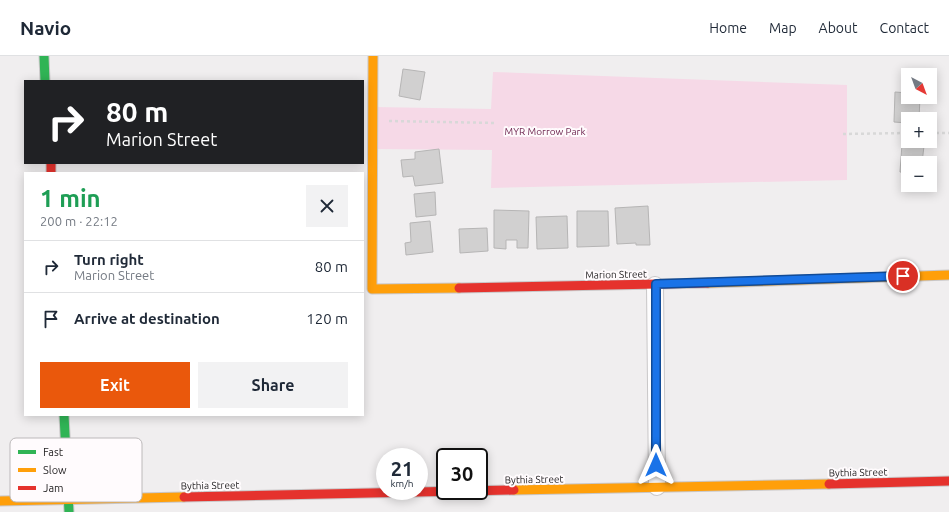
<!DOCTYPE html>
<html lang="en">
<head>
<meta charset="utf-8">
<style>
	body { margin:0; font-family:Ubuntu,sans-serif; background:#f2f2f3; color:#1f2937; height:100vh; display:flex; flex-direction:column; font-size:15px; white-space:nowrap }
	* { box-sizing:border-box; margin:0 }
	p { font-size:13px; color:#747a83 }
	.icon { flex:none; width:22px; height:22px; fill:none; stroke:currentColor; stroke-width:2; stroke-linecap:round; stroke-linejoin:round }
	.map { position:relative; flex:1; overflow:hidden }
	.details { position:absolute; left:24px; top:116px; width:340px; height:244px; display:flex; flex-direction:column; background:#fff; border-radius:0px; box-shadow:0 2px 10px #0003 }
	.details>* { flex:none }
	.hud { position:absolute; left:24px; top:24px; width:340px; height:84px; border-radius:0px; box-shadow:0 2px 10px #0003; background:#202124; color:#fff; overflow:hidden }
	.needle { width:26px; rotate:139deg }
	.buttons { position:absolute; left:901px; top:12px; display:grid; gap:8px }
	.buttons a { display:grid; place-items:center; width:36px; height:36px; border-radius:0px; background:#fff; box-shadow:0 2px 10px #0003; font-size:20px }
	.speed { position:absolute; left:376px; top:392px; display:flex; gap:8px; font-size:20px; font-weight:700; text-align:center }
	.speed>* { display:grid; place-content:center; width:52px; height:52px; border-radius:50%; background:#fff; box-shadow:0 2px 10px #0003; line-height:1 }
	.speed small { font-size:10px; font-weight:400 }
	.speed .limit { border:2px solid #111; border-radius:6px; background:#fff; color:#111 }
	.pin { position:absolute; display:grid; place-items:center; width:34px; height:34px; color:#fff; margin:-17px; border:2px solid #fff; border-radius:50%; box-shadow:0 1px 4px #0007 }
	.me { position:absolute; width:44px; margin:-22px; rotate:0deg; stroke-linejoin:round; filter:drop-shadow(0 0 3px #0008) }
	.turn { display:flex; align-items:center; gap:14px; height:84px; padding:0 16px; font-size:18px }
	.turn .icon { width:52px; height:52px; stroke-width:2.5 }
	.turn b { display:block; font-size:28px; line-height:34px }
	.round { display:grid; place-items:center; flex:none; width:42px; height:42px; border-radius:0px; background:#f2f2f3 }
	.overview { display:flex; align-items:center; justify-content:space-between; height:68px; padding:0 16px }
	h1 { font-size:24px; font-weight:700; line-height:30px; color:#1e9e55 }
	.primary-button { display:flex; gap:8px; margin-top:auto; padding:8px 16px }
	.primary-button a { flex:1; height:46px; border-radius:0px; background:#ea580c; color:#fff; font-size:16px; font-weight:700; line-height:46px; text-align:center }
	.primary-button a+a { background:#f2f2f3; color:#1f2937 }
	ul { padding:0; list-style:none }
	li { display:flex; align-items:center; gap:12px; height:52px; padding:0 16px; border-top:1px solid #e0e1e3 }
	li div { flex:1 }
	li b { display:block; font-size:15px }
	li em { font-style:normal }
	header { display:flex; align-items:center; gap:24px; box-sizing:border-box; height:56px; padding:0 20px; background:#fff; border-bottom:1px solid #e0e1e3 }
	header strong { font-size:19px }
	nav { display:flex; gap:22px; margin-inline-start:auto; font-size:14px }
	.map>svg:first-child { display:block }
	.green { fill:#f6d9e7 }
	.building { fill:#d1d0d0; stroke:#b6b5b5 }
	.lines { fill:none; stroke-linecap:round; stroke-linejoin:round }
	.street-casing { stroke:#c9c7c8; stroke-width:18 }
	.fast-casing { stroke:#c9c7c8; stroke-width:11 }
	.slow-casing { stroke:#c9c7c8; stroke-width:11 }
	.jam-casing { stroke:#c9c7c8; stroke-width:11 }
	.path { stroke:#d8d8d8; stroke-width:2.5; stroke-dasharray:3 3; stroke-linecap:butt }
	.street { stroke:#fdfcfd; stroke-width:16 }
	.fast { stroke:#30b455; stroke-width:9 }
	.slow { stroke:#ff9f0a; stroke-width:9 }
	.jam { stroke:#e5322d; stroke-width:9 }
	.route-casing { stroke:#114b97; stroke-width:10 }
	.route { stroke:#1a73e8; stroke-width:7 }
	.labels { text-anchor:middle; stroke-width:4; stroke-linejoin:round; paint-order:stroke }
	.park-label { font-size:10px; fill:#6f2751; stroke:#fffbfd }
	.street-label { font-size:10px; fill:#201e1f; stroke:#fffbfd }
	.key { fill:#fffbfd; stroke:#bcb9ba; stroke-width:1 }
	.key-label { font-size:11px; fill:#201e1f }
</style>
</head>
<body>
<header>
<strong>Navio</strong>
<nav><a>Home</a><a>Map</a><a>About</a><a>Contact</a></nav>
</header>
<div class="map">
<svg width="949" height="456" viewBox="0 0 949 456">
	<rect width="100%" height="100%" fill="#f0eeef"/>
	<path class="green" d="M493 16 847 29V124L491 132 492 94 374 93V51L491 53Z"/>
	<path class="building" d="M403 13 425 16 420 44 399 40Z
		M895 36 908 37V41H920L919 63H908V67L894 66Z
		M902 88 924 90 922 107H908V117L900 116Z
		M439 93 443 127 415 130 413 120 403 121 401 104 415 103V96Z
		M435 136 436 159 416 161 414 138Z
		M648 150 650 189H636V187L617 188 615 152Z
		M494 154 529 155 528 192H517V184H506V193L494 192Z
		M577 155H608L609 190 577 191Z
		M567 160 568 192 537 193 536 161Z
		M430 165 433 196 406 199 405 187 411 186 410 167Z
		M487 172 488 195 460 197 459 173Z"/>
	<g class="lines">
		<g class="street-casing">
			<path id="street" d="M655 229 657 431"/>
		</g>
		<g class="fast-casing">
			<path id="fast" d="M44 0 45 25
				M64 359 69 456"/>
		</g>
		<g class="slow-casing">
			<path id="slow" d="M373 0 372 233 459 232
				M708 227 949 219
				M514 434 829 428
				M0 445 184 441"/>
		</g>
		<g class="jam-casing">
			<path id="jam" d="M51 107V117
				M459 232 708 227
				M829 428 949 425
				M184 441 514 434"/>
		</g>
		<path class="path" d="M389 65 497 67
			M930 77H949
			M843 78 908 77"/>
		<use href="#street" class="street"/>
		<use href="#fast" class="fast"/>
		<use href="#slow" class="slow"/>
		<use href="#jam" class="jam"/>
	</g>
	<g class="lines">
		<g class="route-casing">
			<path id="route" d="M656 409V228L903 220"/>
		</g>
		<use href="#route" class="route"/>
	</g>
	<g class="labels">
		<g class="park-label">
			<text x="545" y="79">MYR Morrow Park</text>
		</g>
		<g class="street-label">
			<text transform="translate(616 218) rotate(-1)" y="4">Marion Street</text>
			<text transform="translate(858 416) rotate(-1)" y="4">Bythia Street</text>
			<text transform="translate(534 423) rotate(-1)" y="4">Bythia Street</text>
			<text transform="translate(210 429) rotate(-1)" y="4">Bythia Street</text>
		</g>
	</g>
	<rect x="10" y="382" width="132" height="64" rx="6" class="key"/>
	<rect x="18" y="394" width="18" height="4" fill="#30b455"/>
	<rect x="18" y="412" width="18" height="4" fill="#ff9f0a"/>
	<rect x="18" y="430" width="18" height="4" fill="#e5322d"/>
	<g class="key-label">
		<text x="43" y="400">Fast</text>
		<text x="43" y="418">Slow</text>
		<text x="43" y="436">Jam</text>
	</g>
</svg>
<div class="buttons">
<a><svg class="needle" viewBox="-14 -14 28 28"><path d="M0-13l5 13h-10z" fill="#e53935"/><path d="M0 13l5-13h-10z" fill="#747a83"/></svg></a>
<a>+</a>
<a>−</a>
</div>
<div class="speed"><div>21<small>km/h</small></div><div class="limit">30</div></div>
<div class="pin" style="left:903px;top:220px;background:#d93025"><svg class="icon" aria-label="arrive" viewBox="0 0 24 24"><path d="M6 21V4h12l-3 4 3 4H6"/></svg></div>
<svg class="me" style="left:656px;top:409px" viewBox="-20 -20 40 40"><path d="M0-17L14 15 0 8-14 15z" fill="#1a73e8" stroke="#fff" stroke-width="4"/></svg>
<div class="hud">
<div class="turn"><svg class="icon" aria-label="right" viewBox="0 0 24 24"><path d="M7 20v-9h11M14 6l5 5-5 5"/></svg><div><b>80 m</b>Marion Street</div></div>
</div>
<section class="details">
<div class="overview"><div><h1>1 min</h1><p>200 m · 22:12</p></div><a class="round"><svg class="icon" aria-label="close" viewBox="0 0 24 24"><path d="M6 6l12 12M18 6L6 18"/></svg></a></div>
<ul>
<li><svg class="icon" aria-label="right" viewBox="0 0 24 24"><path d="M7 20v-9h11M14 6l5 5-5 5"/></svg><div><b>Turn right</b><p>Marion Street</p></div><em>80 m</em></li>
<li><svg class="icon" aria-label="arrive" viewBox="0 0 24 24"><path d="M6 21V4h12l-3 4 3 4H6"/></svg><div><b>Arrive at destination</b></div><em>120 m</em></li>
</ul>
<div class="primary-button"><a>Exit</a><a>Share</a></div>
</section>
</div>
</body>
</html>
